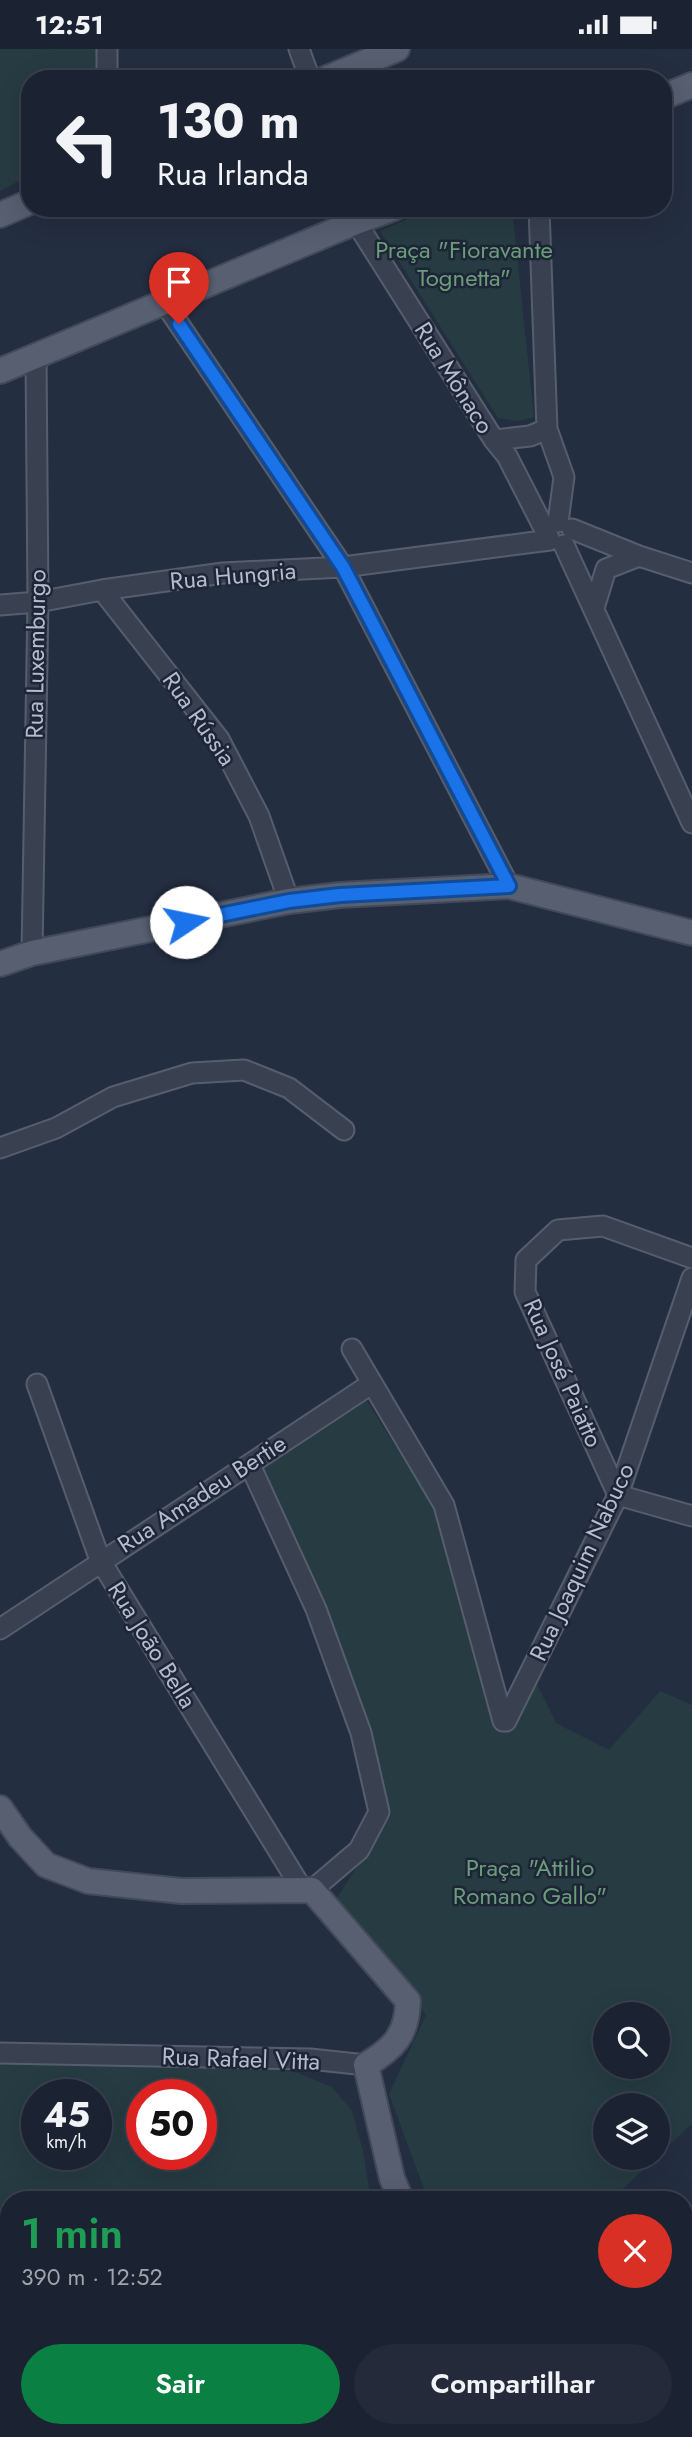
<!DOCTYPE html>
<html lang="pt">
<head>
<meta charset="utf-8">
<style>
	body { margin:0; font-family:Jost,sans-serif; background:#242a39; color:#f1f3f6; height:100vh; display:flex; flex-direction:column; font-size:26px; white-space:nowrap }
	* { box-sizing:border-box; margin:0 }
	p { font-size:23px; color:#a0a4ab }
	.icon { flex:none; width:38px; height:38px; fill:none; stroke:currentColor; stroke-width:2; stroke-linecap:round; stroke-linejoin:round }
	.map { position:relative; flex:1; overflow:hidden }
	.panel { position:absolute; left:0px; top:2142px; width:693px; height:247px; display:flex; flex-direction:column; background:#1b2231; border-radius:28px 28px 0 0; box-shadow:0 7px 28px #0002,0 0 0 2px #393f4d }
	.panel>* { flex:none }
	.hud { position:absolute; left:21px; top:21px; width:651px; height:147px; border-radius:28px; box-shadow:0 7px 28px #0002,0 0 0 2px #393f4d; background:#1b2231; color:#f1f3f6; overflow:hidden }
	.buttons { position:absolute; left:593px; top:1953px; display:grid; gap:14px }
	.buttons a { display:grid; place-items:center; width:77px; height:77px; border-radius:50%; background:#1b2231; box-shadow:0 7px 28px #0002,0 0 0 2px #393f4d; font-size:35px }
	.speed { position:absolute; left:21px; top:2030px; display:flex; gap:14px; font-size:35px; font-weight:700; text-align:center }
	.speed>* { display:grid; place-content:center; width:91px; height:91px; border-radius:50%; background:#1b2231; box-shadow:0 7px 28px #0002,0 0 0 2px #393f4d; line-height:1 }
	.speed small { font-size:18px; font-weight:400 }
	.speed .limit { border:10px solid #d22; background:#fff; color:#111 }
	.pin { position:absolute; display:grid; place-items:center; width:60px; height:60px; color:#fff; margin:-72px -30px; border-radius:50% 50% 50% 0; rotate:-45deg; box-shadow:0 0 7px #0007 }
	.pin .icon { rotate:45deg }
	.me { position:absolute; width:77px; margin:-38px; rotate:79deg; stroke-linejoin:round; filter:drop-shadow(0 0 5px #0008) }
	.turn { display:flex; align-items:center; gap:24px; height:147px; padding:0 21px; font-size:32px }
	.turn .icon { width:91px; height:91px; stroke-width:2.5 }
	.turn b { display:block; font-size:49px; line-height:60px }
	.round { display:grid; place-items:center; flex:none; width:74px; height:74px; border-radius:37px; background:#242a39 }
	.overview { display:flex; align-items:center; justify-content:space-between; height:119px; padding:0 21px }
	h1 { font-size:42px; font-weight:600; line-height:52px; color:#1e9e55 }
	.cta { display:flex; gap:14px; margin-top:auto; padding:14px 21px }
	.cta a { flex:1; height:80px; border-radius:42px; background:#0b8043; color:#fff; font-size:28px; font-weight:600; line-height:80px; text-align:center }
	.cta a+a { background:#242a39; color:#f1f3f6 }
	.status { display:flex; justify-content:space-between; align-items:center; height:49px; padding:0 35px; background:#1b2231; direction:ltr }
	.status svg { height:19px; fill:currentColor }
	.map>svg:first-child { display:block }
	.green { fill:#263c42; fill-rule:evenodd }
	.lines { fill:none; stroke-linecap:round; stroke-linejoin:round }
	.stream { stroke:#394a6a; stroke-width:5 }
	.minor-casing { stroke:#565e6e; stroke-width:23 }
	.major-casing { stroke:#424959; stroke-width:28 }
	.minor { stroke:#394050; stroke-width:19 }
	.major { stroke:#575f70; stroke-width:24 }
	.route-casing { stroke:#114b97; stroke-width:18 }
	.route { stroke:#1a73e8; stroke-width:12 }
	.labels { text-anchor:middle; stroke-width:5; stroke-linejoin:round; paint-order:stroke }
	.park-label { font-size:24px; fill:#6b9d7b; stroke:#1d2536 }
	.street-label { font-size:24px; fill:#b5bccb; stroke:#1d2536 }
</style>
</head>
<body>
<div class="status"><b>12:51</b><svg viewBox="0 0 49 12"><path d="M0 12V9h3v3zM5 12V6h3v6zM10 12V3h3v9zM15 12V0h3v12zM26 1h20v11H26zM47 4h2v5h-2z"/></svg></div>
<div class="map">
<svg width="692" height="2388" viewBox="0 0 692 2388">
	<rect width="100%" height="100%" fill="#242e41"/>
	<path class="green" d="M0 0H98L114 30H30V126L0 142Z
		M434 159H512L534 368 518 372 498 369 380 182Z
		M364 1347 436 1462 502 1682H505L532 1625 556 1674 609 1701 660 1642 692 1656V2075L658 2107V2056H606V2109H656L611 2151H428L389 2045 426 1966 336 1850 391 1766 333 1606 250 1416ZM606 1965H658V2018H606Z
		M0 2014H156L203 2019 260 2017 298 2024 332 2038 352 2062 363 2102 371 2151H9V2249L0 2247ZM37 2046H96V2105H37ZM142 2046H201V2105H142Z"/>
	<g class="lines">
		<path class="stream" d="M684 2231 692 2238"/>
		<g class="minor-casing">
			<path id="minor" d="M107 0V30
				M299 0 310 30
				M539 159 547 380 564 428 558 473
				M356 173 494 391 507 407 548 487
				M164 253 343 518 509 837
				M494 391 530 387 547 380
				M572 480 639 507 692 524
				M564 496 692 774
				M102 541 219 690 259 767 289 852
				M0 556 38 553 102 541 223 524 343 518 550 491
				M594 559 606 520 639 507
				M32 904 38 553 36 307
				M0 1099 56 1079 113 1048 192 1024 244 1021 289 1039 344 1081
				M692 1209 603 1177 558 1181 526 1211 525 1243 618 1446 692 1467
				M352 1300 444 1456 503 1672H506L618 1446 692 1229
				M37 1335 100 1511 302 1840
				M250 1416 316 1560 361 1684 379 1763 359 1801 312 1841
				M0 1580 371 1335
				M0 2004 310 2010 366 2016
				M15 2380V2388
				M188 2380V2388
				M361 2380 362 2388
				M541 2380 542 2388"/>
		</g>
		<g class="major-casing">
			<path id="major" d="M325 30 397 0
				M663 48 692 36
				M0 166 30 153
				M0 322 356 173 394 159
				M0 915 32 904 289 852 340 846 509 837 692 884
				M0 1759 20 1788 46 1816 88 1832 181 1842 312 1841 408 1952C407 1986 394 1999 366 2016L392 2129 401 2151
				M0 2275H9
				M684 2289 692 2295"/>
		</g>
		<use href="#minor" class="minor"/>
		<use href="#major" class="major"/>
	</g>
	<g class="lines">
		<g class="route-casing">
			<path id="route" d="M179 275 343 518 509 837 340 846 289 852 186 873"/>
		</g>
		<use href="#route" class="route"/>
	</g>
	<g class="labels">
		<g class="park-label">
			<text x="464" y="209">Praça "Fioravante<tspan x="464" dy="28">Tognetta"</tspan></text>
			<text x="530" y="1827">Praça "Attilio<tspan x="530" dy="28">Romano Gallo"</tspan></text>
		</g>
		<g class="street-label">
			<text transform="translate(454 329) rotate(58)" y="8">Rua Mônaco</text>
			<text transform="translate(233 527) rotate(-5)" y="8">Rua Hungria</text>
			<text transform="translate(36 605) rotate(-89)" y="8">Rua Luxemburgo</text>
			<text transform="translate(199 670) rotate(55)" y="8">Rua Rússia</text>
			<text transform="translate(563 1324) rotate(66)" y="8">Rua José Paiatto</text>
			<text transform="translate(202 1445) rotate(-33)" y="8">Rua Amadeu Bertie</text>
			<text transform="translate(582 1513) rotate(-65)" y="8">Rua Joaquim Nabuco</text>
			<text transform="translate(152 1596) rotate(58)" y="8">Rua João Bella</text>
			<text transform="translate(241 2010) rotate(2)" y="8">Rua Rafael Vitta</text>
		</g>
	</g>
</svg>
<div class="buttons">
<a><svg class="icon" aria-label="search" viewBox="0 0 24 24"><circle cx="10" cy="10" r="6"/><path d="M15 15l6 6"/></svg></a>
<a><svg class="icon" aria-label="layers" viewBox="0 0 24 24"><path d="M12 4l9 5-9 5-9-5zM3 14l9 5 9-5"/></svg></a>
</div>
<div class="speed"><div>45<small>km/h</small></div><div class="limit">50</div></div>
<div class="pin" style="left:179px;top:275px;background:#d93025"><svg class="icon" aria-label="arrive" viewBox="0 0 24 24"><path d="M6 21V4h12l-3 4 3 4H6"/></svg></div>
<svg class="me" style="left:186px;top:873px" viewBox="-20 -20 40 40"><circle r="19" fill="#fff"/><path d="M0-13L10 11 0 6-10 11z" fill="#1a73e8"/></svg>
<div class="hud">
<div class="turn"><svg class="icon" aria-label="left" viewBox="0 0 24 24"><path d="M17 20v-9H6M10 6l-5 5 5 5"/></svg><div><b>130 m</b>Rua Irlanda</div></div>
</div>
<section class="panel">
<div class="overview"><div><h1>1 min</h1><p>390 m · 12:52</p></div><a class="round" style="background:#d93025;color:#fff"><svg class="icon" aria-label="close" viewBox="0 0 24 24"><path d="M6 6l12 12M18 6L6 18"/></svg></a></div>
<div class="cta"><a>Sair</a><a>Compartilhar</a></div>
</section>
</div>
</body>
</html>
